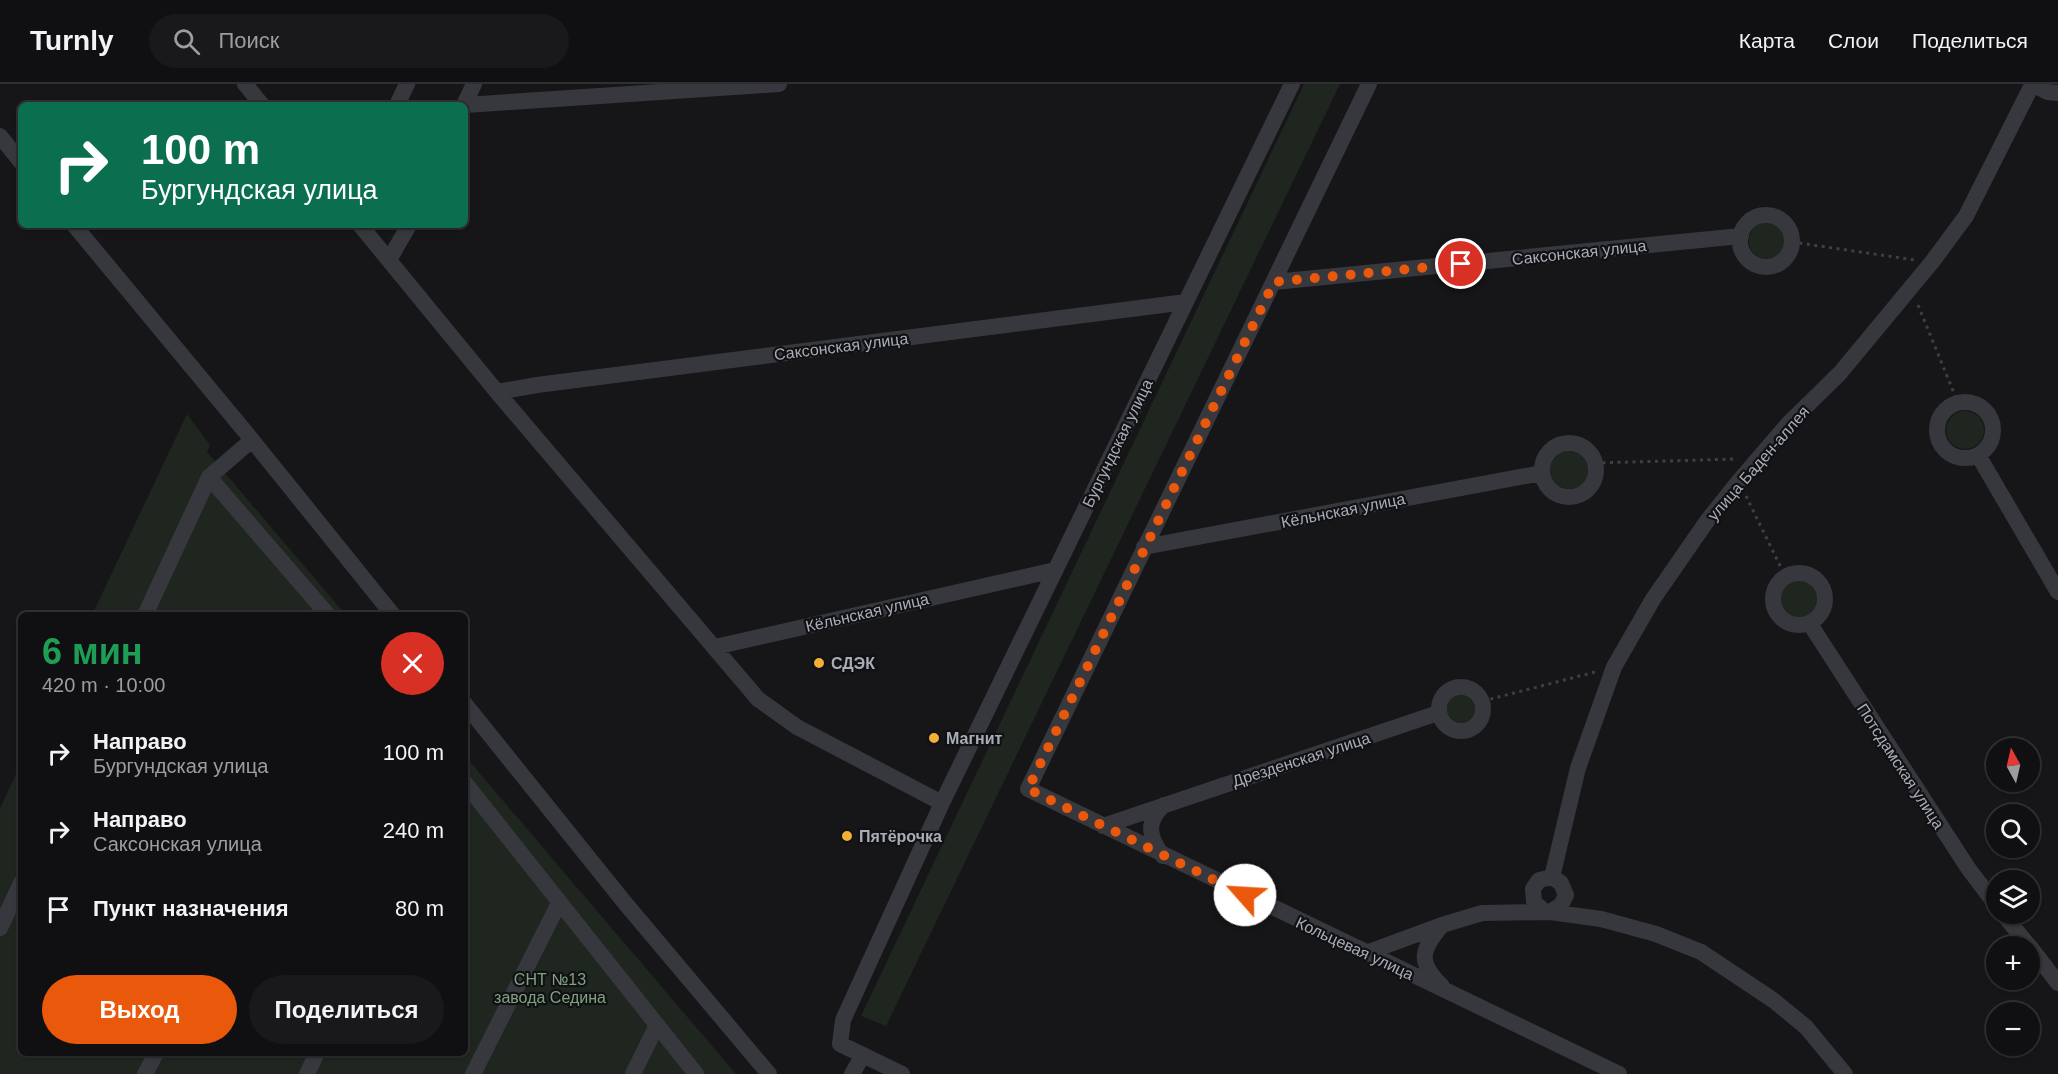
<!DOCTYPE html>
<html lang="ru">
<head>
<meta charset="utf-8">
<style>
	body { margin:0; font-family:Arial,sans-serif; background:#19191b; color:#f1f3f6; height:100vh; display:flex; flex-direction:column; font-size:22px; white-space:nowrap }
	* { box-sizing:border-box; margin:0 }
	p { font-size:20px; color:#9c9d9f }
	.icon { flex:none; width:33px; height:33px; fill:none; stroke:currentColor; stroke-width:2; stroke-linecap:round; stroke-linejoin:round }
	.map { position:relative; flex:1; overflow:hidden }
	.details { position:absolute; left:18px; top:528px; width:450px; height:444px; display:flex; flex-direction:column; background:#101012; border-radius:9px; box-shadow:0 2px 4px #0004,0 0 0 2px #303032 }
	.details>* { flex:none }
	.top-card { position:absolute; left:18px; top:18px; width:450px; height:126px; border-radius:9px; box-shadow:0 2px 4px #0004,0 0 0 2px #303032; background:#0b6e4f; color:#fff; overflow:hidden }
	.needle { width:39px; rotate:352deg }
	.buttons { position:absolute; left:1986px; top:654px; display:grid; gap:12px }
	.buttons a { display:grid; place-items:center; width:54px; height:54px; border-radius:50%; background:#101012; box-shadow:0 2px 4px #0004,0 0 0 2px #303032; font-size:30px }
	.pin { position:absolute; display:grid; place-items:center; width:51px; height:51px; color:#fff; margin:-26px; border:3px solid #fff; border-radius:50%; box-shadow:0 2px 6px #0007 }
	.me { position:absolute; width:66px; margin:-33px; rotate:296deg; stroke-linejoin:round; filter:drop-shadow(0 0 4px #0008) }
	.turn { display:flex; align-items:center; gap:21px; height:126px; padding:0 24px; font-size:27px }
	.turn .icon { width:78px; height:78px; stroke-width:2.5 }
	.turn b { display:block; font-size:42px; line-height:51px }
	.round { display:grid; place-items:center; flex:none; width:63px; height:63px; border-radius:32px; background:#19191b }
	.head { display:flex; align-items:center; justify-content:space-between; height:102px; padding:0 24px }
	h1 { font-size:36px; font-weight:600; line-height:45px; color:#1e9e55 }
	.button { display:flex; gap:12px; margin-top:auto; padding:12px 24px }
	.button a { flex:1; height:69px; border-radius:36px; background:#ea580c; color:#fff; font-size:24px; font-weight:600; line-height:69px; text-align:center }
	.button a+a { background:#19191b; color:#f1f3f6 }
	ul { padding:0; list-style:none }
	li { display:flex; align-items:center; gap:18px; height:78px; padding:0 24px }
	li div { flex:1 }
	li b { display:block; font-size:22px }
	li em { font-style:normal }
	header { display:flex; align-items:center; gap:36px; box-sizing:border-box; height:84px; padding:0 30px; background:#101012; border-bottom:2px solid #303032 }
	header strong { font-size:28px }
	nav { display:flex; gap:33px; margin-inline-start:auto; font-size:21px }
	.search { width:420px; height:54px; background:#19191b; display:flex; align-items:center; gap:15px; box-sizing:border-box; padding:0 21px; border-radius:33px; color:#9c9d9f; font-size:22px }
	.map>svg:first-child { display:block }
	.green { fill:#1e261f }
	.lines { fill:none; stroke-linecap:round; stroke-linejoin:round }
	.path { stroke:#3d3f44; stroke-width:3; stroke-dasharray:3 4.5; stroke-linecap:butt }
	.minor { stroke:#37383d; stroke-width:16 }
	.route { stroke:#ea580c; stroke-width:10; stroke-dasharray:0 18 }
	.poi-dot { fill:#f2b134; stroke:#111113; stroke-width:2 }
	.labels { text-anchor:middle; stroke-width:4.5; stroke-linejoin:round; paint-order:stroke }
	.street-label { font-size:16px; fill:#a8adb8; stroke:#111113 }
	.poi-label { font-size:16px; font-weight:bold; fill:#a8adb8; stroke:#111113; text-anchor:start }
	.park-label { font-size:16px; fill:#7fa381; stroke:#111113 }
</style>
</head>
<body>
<header>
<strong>Turnly</strong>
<div class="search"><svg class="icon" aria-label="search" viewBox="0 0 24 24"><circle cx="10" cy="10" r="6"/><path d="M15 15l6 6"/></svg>Поиск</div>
<nav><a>Карта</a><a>Слои</a><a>Поделиться</a></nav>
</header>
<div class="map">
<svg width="2058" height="990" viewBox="0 0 2058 990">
	<rect width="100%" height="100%" fill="#161618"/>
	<path class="green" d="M1304 0H1340L886 942 861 932Z
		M1749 157a19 19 0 1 1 38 0a19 19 0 1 1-38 0Z
		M1946 346a19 19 0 1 1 38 0a19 19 0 1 1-38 0Z
		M187 330 210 361 207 368 346 531H92Z
		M1550 386a19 19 0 1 1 38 0a19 19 0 1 1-38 0Z
		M1779 515a19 19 0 1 1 38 0a19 19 0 1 1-38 0Z
		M1447 625a14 14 0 1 1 28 0a14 14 0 1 1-28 0Z
		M465 672 736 990H0V724L21 680V969H465Z"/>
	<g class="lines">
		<path class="path" d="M1792 158 1915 176
			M1918 221 1958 319
			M1595 379 1737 375
			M1746 412 1785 492
			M1483 617 1595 588"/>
		<path class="minor" d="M245 0 262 21
			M1369 0 1028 705 1619 990
			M2032 0 2048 8 2058 9
			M397 21 407 0
			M464 21 474 0
			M465 21 779 0
			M0 52 21 78
			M1740 157a26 26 0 1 1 52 0a26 26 0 1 1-52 0Z
			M74 141 248 351 393 531
			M360 141 497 308 758 615 797 643 942 719
			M389 176 409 141
			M1274 198 1741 152
			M497 308 537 301 1186 218
			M1937 346a28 28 0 1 1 56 0a28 28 0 1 1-56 0Z
			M1542 386a27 27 0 1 1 54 0a27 27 0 1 1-54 0Z
			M1978 371 2058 508
			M209 393 328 531
			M1144 463 1542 389
			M1773 515a26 26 0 1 1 52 0a26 26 0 1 1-52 0Z
			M145 531 209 393 252 356
			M1810 540 1968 784 1996 821
			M715 563 1055 486
			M1439 625a22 22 0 1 1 44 0a22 22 0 1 1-44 0Z
			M465 620 625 819 769 990
			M465 699 696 990
			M1103 742 1438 629
			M1163 772C1149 754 1145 738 1164 721
			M1552 793 1578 684 1614 583 1653 515 1707 437 1739 397 1788 340 1840 289 1932 178 1966 132 2032 1
			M1545 828 1534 818 1533 805 1539 796 1552 793 1561 799 1566 811 1561 821 1550 828
			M2003 830 2029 862
			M1442 841C1421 866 1417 878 1442 902
			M0 844 21 799
			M2030 863 2058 899
			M1366 869 1442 841 1482 829 1550 828 1601 835 1656 850 1701 868 1773 916 1806 943 1845 990
			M145 990 156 969
			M307 990 317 969
			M473 990 559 819
			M633 990 657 941
			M852 990 863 971
			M902 990 840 960 843 936 942 719 1292 0"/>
	</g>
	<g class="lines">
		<path class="route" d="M1245 811 1028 705 1274 198 1461 180"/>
	</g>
	<g class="poi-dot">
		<circle cx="819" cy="579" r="6"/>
		<circle cx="934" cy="654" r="6"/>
		<circle cx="847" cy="752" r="6"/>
	</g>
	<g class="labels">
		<g class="street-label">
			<text transform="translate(1579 168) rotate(-6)" y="6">Саксонская улица</text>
			<text transform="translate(841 262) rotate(-7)" y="6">Саксонская улица</text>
			<text transform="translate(1117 359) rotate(-64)" y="6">Бургундская улица</text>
			<text transform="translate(1758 379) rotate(-49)" y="6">улица Баден-аллея</text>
			<text transform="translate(1343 426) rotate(-11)" y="6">Кёльнская улица</text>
			<text transform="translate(867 528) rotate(-13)" y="6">Кёльнская улица</text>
			<text transform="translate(1301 675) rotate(-18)" y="6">Дрезденская улица</text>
			<text transform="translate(1901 682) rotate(57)" y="6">Потсдамская улица</text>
			<text transform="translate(1355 864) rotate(25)" y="6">Кольцевая улица</text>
		</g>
		<g class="poi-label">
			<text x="831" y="585">СДЭК</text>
			<text x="946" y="660">Магнит</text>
			<text x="859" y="758">Пятёрочка</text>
		</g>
		<g class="park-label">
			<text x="550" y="901">СНТ №13<tspan x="550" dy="18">завода Седина</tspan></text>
		</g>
	</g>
</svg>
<div class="buttons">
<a><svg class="needle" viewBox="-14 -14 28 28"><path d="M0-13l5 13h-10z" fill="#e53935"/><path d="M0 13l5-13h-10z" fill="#9c9d9f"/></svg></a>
<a><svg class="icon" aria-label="search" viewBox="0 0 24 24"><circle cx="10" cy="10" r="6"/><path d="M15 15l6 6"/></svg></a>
<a><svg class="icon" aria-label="layers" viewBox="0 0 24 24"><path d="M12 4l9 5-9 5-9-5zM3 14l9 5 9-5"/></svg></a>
<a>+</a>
<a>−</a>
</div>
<div class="pin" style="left:1461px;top:180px;background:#d93025"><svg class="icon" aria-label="arrive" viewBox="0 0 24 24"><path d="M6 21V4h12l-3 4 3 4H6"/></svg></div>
<svg class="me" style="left:1245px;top:811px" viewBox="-20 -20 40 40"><circle r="19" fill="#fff"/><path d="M0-13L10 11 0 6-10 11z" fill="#ea580c"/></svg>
<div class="top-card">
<div class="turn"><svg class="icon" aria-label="right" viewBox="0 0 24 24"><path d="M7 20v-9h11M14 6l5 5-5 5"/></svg><div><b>100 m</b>Бургундская улица</div></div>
</div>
<section class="details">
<div class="head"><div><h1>6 мин</h1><p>420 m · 10:00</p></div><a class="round" style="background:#d93025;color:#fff"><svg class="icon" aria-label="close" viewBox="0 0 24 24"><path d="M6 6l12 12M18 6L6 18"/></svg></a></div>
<ul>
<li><svg class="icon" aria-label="right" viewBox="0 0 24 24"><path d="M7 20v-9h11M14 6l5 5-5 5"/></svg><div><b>Направо</b><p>Бургундская улица</p></div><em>100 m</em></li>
<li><svg class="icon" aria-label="right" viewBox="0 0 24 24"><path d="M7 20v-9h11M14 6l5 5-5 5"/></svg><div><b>Направо</b><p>Саксонская улица</p></div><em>240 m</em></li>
<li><svg class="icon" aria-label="arrive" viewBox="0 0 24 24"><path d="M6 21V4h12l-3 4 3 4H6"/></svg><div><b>Пункт назначения</b></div><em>80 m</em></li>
</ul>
<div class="button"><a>Выход</a><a>Поделиться</a></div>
</section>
</div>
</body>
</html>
